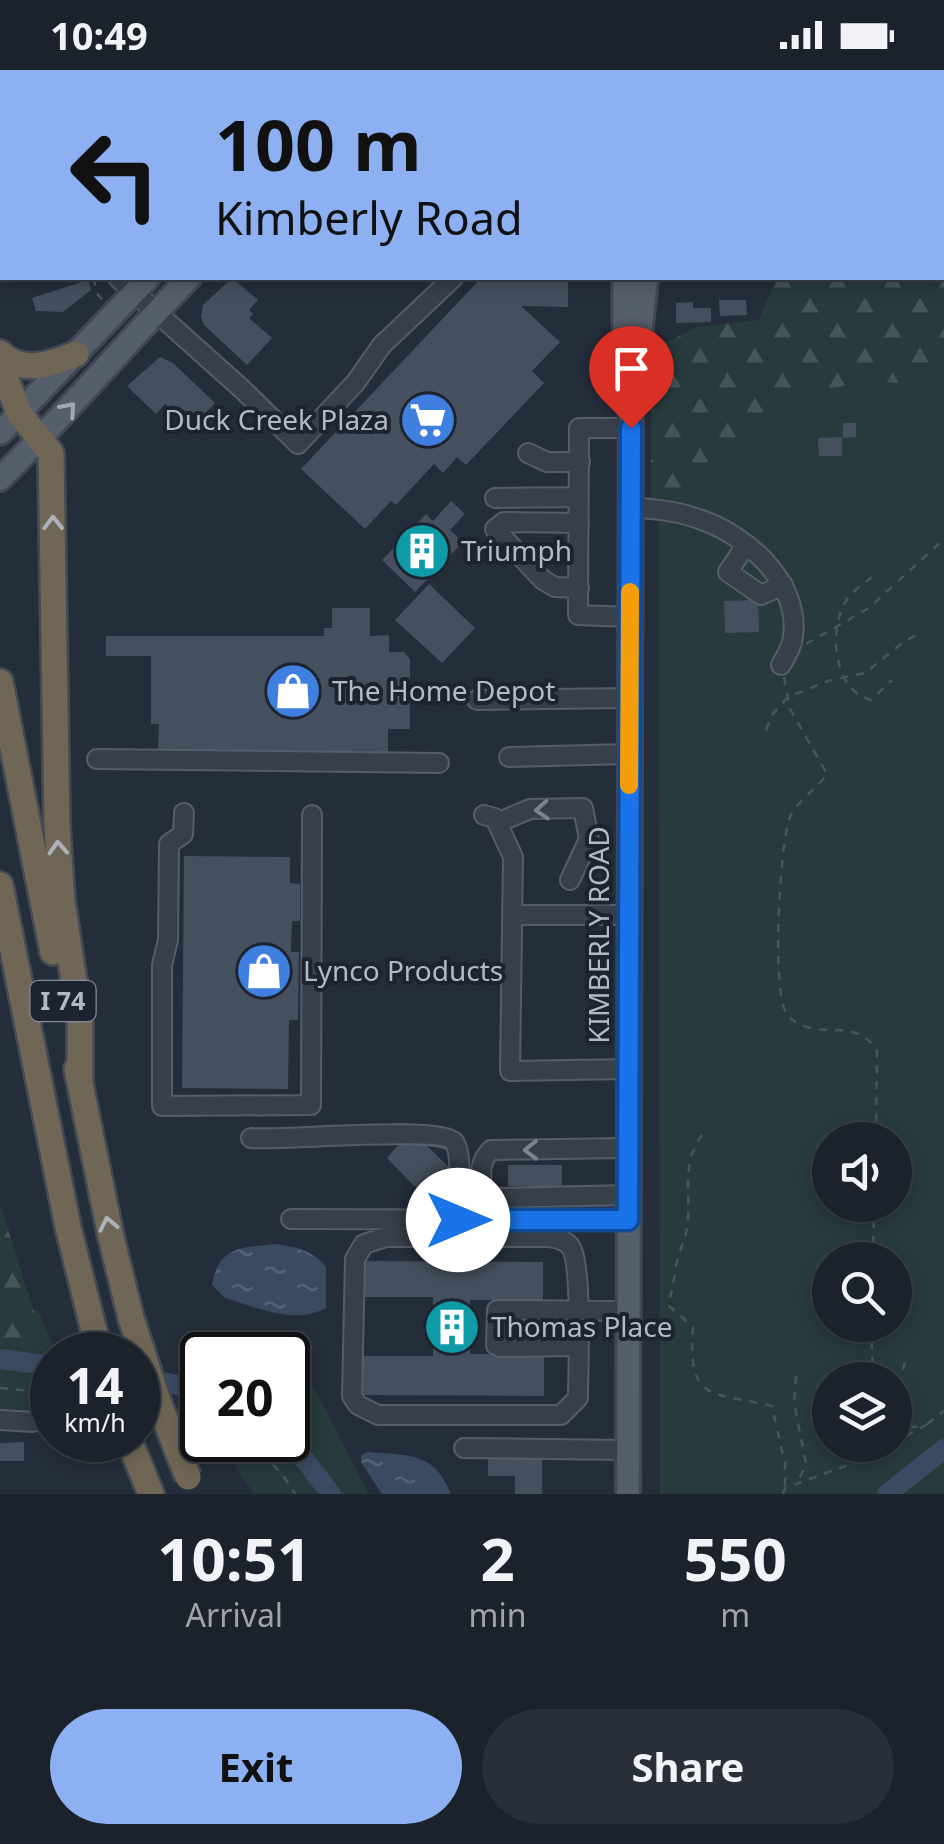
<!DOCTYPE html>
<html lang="en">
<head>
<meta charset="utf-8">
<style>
	body { margin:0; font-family:"Noto Sans",sans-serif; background:#282f38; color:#f1f3f6; height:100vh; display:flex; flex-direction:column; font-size:38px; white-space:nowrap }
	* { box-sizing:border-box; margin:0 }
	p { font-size:32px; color:#a0a4a9 }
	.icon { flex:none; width:55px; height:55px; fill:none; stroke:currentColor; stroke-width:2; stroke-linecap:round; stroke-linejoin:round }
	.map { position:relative; height:1424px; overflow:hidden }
	.sheet { display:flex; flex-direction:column; background:#1b222c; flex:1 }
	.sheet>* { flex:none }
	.hud { position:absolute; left:0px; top:0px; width:945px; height:210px; box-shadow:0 5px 15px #0003,0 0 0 2px #393f48; background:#8cb0f2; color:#111; overflow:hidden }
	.controls { position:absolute; left:812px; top:1052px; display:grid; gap:20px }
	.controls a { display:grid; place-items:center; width:100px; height:100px; border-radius:50%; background:#1b222c; box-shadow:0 5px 15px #0003,0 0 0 2px #393f48; font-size:50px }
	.speed { position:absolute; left:30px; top:1262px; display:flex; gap:20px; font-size:50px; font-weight:700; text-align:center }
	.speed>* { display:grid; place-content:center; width:130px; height:130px; border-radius:50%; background:#1b222c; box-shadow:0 5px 15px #0003,0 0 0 2px #393f48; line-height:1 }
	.speed small { font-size:25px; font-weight:400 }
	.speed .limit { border:5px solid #111; border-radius:15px; background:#fff; color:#111 }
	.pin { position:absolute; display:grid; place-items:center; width:85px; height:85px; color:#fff; margin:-102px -42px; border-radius:50% 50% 50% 0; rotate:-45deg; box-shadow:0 0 10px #0007 }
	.pin .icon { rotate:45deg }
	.me { position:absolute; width:110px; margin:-55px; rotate:90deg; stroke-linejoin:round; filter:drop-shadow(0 0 8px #0008) }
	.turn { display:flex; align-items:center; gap:35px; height:210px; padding:0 50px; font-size:45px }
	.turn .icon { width:130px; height:130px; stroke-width:2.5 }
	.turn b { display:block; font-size:70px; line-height:85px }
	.eta { display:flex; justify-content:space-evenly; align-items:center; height:170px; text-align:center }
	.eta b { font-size:60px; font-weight:700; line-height:70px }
	.cta { display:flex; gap:20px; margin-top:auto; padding:20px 50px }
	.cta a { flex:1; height:115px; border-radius:60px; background:#8cb0f2; color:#111; font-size:40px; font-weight:700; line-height:115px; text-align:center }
	.cta a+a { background:#282f38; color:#f1f3f6 }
	.status { display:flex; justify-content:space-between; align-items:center; height:70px; padding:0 50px; background:#1b222c; direction:ltr }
	.status svg { height:28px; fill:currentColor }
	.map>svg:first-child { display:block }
	.green { fill:#273a3c; fill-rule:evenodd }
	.forest { fill:url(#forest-firs) }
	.water { fill:url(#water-ripples) }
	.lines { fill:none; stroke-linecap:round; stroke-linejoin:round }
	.river { stroke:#3a4a62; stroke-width:20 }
	.building { fill:#45505e }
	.minor-casing { stroke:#565d68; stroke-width:22 }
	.major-casing { stroke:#414853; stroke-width:28 }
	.highway-casing { stroke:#434a55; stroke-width:30 }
	.path { stroke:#46575a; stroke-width:2.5; stroke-dasharray:8 8; stroke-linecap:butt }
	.minor { stroke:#373f4b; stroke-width:18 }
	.major { stroke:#555e6b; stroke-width:22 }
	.highway { stroke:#706655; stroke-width:25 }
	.highway-bridge-casing { stroke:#434a55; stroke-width:30; stroke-linecap:butt }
	.highway-bridge { stroke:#706655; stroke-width:25 }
	.oneway { stroke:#a0a8b4 }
	.oneway2 { stroke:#acb2bb }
	.oneway3 { stroke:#7b838f }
	.route-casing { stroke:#114b97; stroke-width:25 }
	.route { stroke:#1a73e8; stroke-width:18 }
	.slow { stroke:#f59e0b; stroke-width:18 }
	.labels { text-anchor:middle; stroke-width:8; stroke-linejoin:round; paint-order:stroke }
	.shield { fill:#1d242f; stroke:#868d99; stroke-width:2.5 }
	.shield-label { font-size:25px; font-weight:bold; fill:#b3bac6 }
	.poi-label { font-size:28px; fill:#b3bac6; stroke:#1d242f; text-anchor:start }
	.street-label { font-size:28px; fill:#b3bac6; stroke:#1d242f }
</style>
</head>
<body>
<div class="status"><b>10:49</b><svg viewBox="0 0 49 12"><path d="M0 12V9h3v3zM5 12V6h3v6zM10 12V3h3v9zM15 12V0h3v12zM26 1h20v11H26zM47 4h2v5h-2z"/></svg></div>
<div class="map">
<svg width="944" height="1424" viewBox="0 0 944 1424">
	<defs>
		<pattern id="forest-firs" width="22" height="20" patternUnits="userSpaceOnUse" patternTransform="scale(2.5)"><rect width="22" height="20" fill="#273a3c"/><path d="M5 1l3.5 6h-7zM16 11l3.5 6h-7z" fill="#445457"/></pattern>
		<pattern id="water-ripples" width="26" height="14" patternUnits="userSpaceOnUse" patternTransform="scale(2.5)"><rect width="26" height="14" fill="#3a4a62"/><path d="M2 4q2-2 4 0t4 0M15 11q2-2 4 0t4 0" fill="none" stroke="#546277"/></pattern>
	</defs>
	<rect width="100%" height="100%" fill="#242d3a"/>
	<path class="green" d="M944 0V1424H660L658 271 794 270 942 208V2H794ZM830 1070H895V1135H830ZM830 1190H895V1255H830ZM830 1310H895V1375H830Z
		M0 1238 38 1240 56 1285H52V1344L0 1339Z
		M183 1267 293 1277 369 1424H255L238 1402 225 1370H288V1285H202V1315Z"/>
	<path class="forest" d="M775 0H944V296L915 314 862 311 777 333 734 373 710 413 673 429 651 430 652 281 696 257 759 250 777 208H942V2Z
		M0 1134 46 1280 0 1268Z"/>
	<path class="water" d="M275 1174C296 1177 312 1180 326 1197V1238C295 1255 256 1237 225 1228L212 1215C219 1176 240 1178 275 1174Z
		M367 1382C406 1386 434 1380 451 1424H382L361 1392V1385Z"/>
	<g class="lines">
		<path class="river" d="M0 1289 52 1296
			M141 1308 202 1320
			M288 1368 331 1424
			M887 1424 944 1379"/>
	</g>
	<path class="building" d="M232 208 258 230 249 240 253 244 249 248 272 268 247 295 204 255 201 247 203 235Z
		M481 208H568V237L521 236 560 272 532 301 544 313 466 395 457 387 443 403 434 394 396 435 391 431 365 459 301 399Z
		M88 210 91 220 63 242 36 241 32 228Z
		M719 230H746L747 245 720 246Z
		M693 232V238H711V252L676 253V233Z
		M160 287 173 293 215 333 194 355 173 335 170 338 165 334 156 344 127 316Z
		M843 353H856V367L843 368Z
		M842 367V386H819L818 368Z
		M451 431 465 444 450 460 463 472 415 522 382 490 426 444 433 451Z
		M429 514 475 558 442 593 395 550Z
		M758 530 759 562 725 563 724 531Z
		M332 538H370V566L389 565V582H404L410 589V659H388V685L158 681 159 654H151V586H106V566H324V558H332Z
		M184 786 290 787V813L300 814V851H292L291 882H299L298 950H289L288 1019 182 1018Z
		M399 1074H425L455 1103 428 1130 387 1088Z
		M508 1095H562V1116L533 1119V1116H508Z
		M359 1191 543 1192V1230H470V1284H544V1326L356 1325V1286H433V1227H359Z
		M24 1372V1391H0V1373Z
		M488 1385H542V1424H515V1406H488Z"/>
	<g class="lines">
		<g class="minor-casing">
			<path id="minor" d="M370 0 372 2
				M717 0V2
				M690 2V0
				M0 87H2
				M0 130 2 138
				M118 208 242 319 298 374 356 312 382 275 453 208
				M528 383 547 392H580
				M495 428 578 427
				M631 437C654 439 677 441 699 449 747 465 800 512 793 567 792 577 786 586 781 595
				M579 453 504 452 495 459 543 510 555 517 579 518
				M746 475 728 502 761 525 783 515
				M630 547 578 545 579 358H631
				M477 630 630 628
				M509 687 629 684
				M97 689 439 693
				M184 743 183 764 169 774 168 870 162 895V1036L311 1035 312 745
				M484 745 495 748 513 787 510 1001 628 999
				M497 753 530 739 583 738 589 769 570 810
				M513 845H629
				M251 1068C282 1071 445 1055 455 1073 463 1087 458 1132 458 1150
				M628 1125 494 1128 483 1122C481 1105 478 1093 491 1080L628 1078
				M291 1149 628 1150
				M386 1167H549C557 1168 565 1170 570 1176 583 1192 578 1302 578 1328L561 1345H378L358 1335 352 1326 355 1189 364 1174Z
				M578 1276 500 1277 496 1275 497 1240 628 1241
				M0 1350 33 1352
				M464 1378 628 1380"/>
		</g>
		<g class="major-casing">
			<path id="major" d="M620 0 621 2
				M648 0 649 2
				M347 2 349 0
				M392 2 396 0
				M624 208 625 286 631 307 628 1424
				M634 299 638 285 646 208
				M0 363 148 208
				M0 409C66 344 125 274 189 208"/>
		</g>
		<g class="highway-casing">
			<path id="highway" d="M0 283C21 305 52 294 76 284
				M0 294 19 343 51 383 57 756 62 831 80 952V1014
				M0 612 53 882
				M0 815 68 1157 100 1285
				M77 999 111 1167 131 1248
				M129 1370 151 1424"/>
		</g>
		<path class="path" d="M271 0 274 2
			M434 0 435 2
			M487 0 488 2
			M442 2 461 0
			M93 208 98 225 103 230
			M872 507C864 513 854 520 848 528 827 557 833 621 871 630L892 610
			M806 574 869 538 944 469
			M784 607 790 639 827 704C817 719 794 733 789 750 780 777 770 931 789 947 817 973 854 944 877 981L876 1070
			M766 660 772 645 788 627 828 611 865 603 905 571 920 563
			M702 1065C682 1092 690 1119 688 1150 687 1167 679 1180 676 1196 674 1210 672 1222 668 1235L693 1257C687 1334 712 1321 772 1336L785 1394V1418
			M873 1190 874 1135
			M871 1255 873 1310
			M796 1306 794 1332 806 1394 798 1412
			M0 1318 52 1323
			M895 1331 906 1288
			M138 1348 147 1349
			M895 1351 908 1358 926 1355 895 1372
			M927 1354 944 1341
			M190 1356 202 1360
			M232 1370C262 1382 279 1396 295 1424
			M783 1424 785 1418 851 1394 885 1375"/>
		<use href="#minor" class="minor"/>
		<use href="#major" class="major"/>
		<use href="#highway" class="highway"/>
		<g class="highway-bridge-casing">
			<path id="highway-bridge" d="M131 1248 158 1331 188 1407"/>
		</g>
		<use href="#highway-bridge" class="highway-bridge"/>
	</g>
	<defs><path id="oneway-chevron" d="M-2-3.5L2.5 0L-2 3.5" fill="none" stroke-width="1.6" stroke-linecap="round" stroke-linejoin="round" transform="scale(2.5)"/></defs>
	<use class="oneway" href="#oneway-chevron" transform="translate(69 339) rotate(-49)"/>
	<g class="oneway2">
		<use href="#oneway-chevron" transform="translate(53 453) rotate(-91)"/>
		<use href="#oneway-chevron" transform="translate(58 778) rotate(-93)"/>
		<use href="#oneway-chevron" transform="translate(108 1154) rotate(-102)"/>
	</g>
	<g class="oneway3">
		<use href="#oneway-chevron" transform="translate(542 740) rotate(176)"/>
		<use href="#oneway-chevron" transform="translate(531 1080) rotate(179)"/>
	</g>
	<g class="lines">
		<g class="route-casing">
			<path id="route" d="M458 1150H628L631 358"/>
		</g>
		<use href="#route" class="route"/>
		<path class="slow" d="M629 715 630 522"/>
	</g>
	<defs>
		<g id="supermarket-disc" transform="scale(2.875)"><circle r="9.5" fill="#3f7fe0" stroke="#1d242f"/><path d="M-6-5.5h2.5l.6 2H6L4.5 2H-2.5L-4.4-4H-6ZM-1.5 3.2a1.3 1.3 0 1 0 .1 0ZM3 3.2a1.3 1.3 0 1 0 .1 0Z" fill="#fff"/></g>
		<g id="building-disc" transform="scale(2.875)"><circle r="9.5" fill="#0f9aa8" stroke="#1d242f"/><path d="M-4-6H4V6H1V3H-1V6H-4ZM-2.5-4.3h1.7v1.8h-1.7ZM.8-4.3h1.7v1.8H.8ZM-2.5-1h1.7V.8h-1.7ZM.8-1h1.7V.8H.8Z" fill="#fff"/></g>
		<g id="shop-disc" transform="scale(2.875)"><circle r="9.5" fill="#3f7fe0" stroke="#1d242f"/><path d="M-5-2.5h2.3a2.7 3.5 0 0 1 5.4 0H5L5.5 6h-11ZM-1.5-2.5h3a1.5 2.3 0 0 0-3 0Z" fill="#fff"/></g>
	</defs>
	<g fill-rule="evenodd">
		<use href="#supermarket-disc" x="428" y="350"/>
		<use href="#building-disc" x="422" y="481"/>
		<use href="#shop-disc" x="293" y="621"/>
		<use href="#shop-disc" x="264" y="901"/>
		<use href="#building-disc" x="452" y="1257"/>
	</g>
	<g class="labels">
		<rect class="shield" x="30.5" y="911" width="65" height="40" rx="8"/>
		<g class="shield-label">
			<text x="63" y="940">I 74</text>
		</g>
		<g class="poi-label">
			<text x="389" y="360" text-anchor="end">Duck Creek Plaza</text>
			<text x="461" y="491">Triumph</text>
			<text x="332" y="631">The Home Depot</text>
			<text x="303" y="911">Lynco Products</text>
			<text x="491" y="1267">Thomas Place</text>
		</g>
		<g class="street-label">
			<text transform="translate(599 865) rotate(-90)" y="10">KIMBERLY ROAD</text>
		</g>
	</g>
</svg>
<div class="controls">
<a><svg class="icon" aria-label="sound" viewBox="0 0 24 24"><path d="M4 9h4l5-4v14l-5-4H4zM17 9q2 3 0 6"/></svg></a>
<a><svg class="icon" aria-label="search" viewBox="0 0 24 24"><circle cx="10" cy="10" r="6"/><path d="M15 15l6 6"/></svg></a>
<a><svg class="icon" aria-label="layers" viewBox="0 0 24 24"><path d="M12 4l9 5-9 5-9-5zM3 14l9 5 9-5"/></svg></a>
</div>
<div class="speed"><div>14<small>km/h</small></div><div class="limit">20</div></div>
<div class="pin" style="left:631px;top:358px;background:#d93025"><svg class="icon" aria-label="arrive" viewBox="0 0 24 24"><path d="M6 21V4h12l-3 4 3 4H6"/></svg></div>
<svg class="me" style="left:458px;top:1150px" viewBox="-20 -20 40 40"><circle r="19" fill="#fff"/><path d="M0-13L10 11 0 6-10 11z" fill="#1a73e8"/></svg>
<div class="hud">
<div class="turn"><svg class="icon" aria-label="left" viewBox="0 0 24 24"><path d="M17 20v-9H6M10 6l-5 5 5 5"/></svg><div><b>100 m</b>Kimberly Road</div></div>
</div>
</div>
<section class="sheet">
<div class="eta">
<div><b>10:51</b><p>Arrival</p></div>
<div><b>2</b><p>min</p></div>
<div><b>550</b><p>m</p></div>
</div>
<div class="cta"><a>Exit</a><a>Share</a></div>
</section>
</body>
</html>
